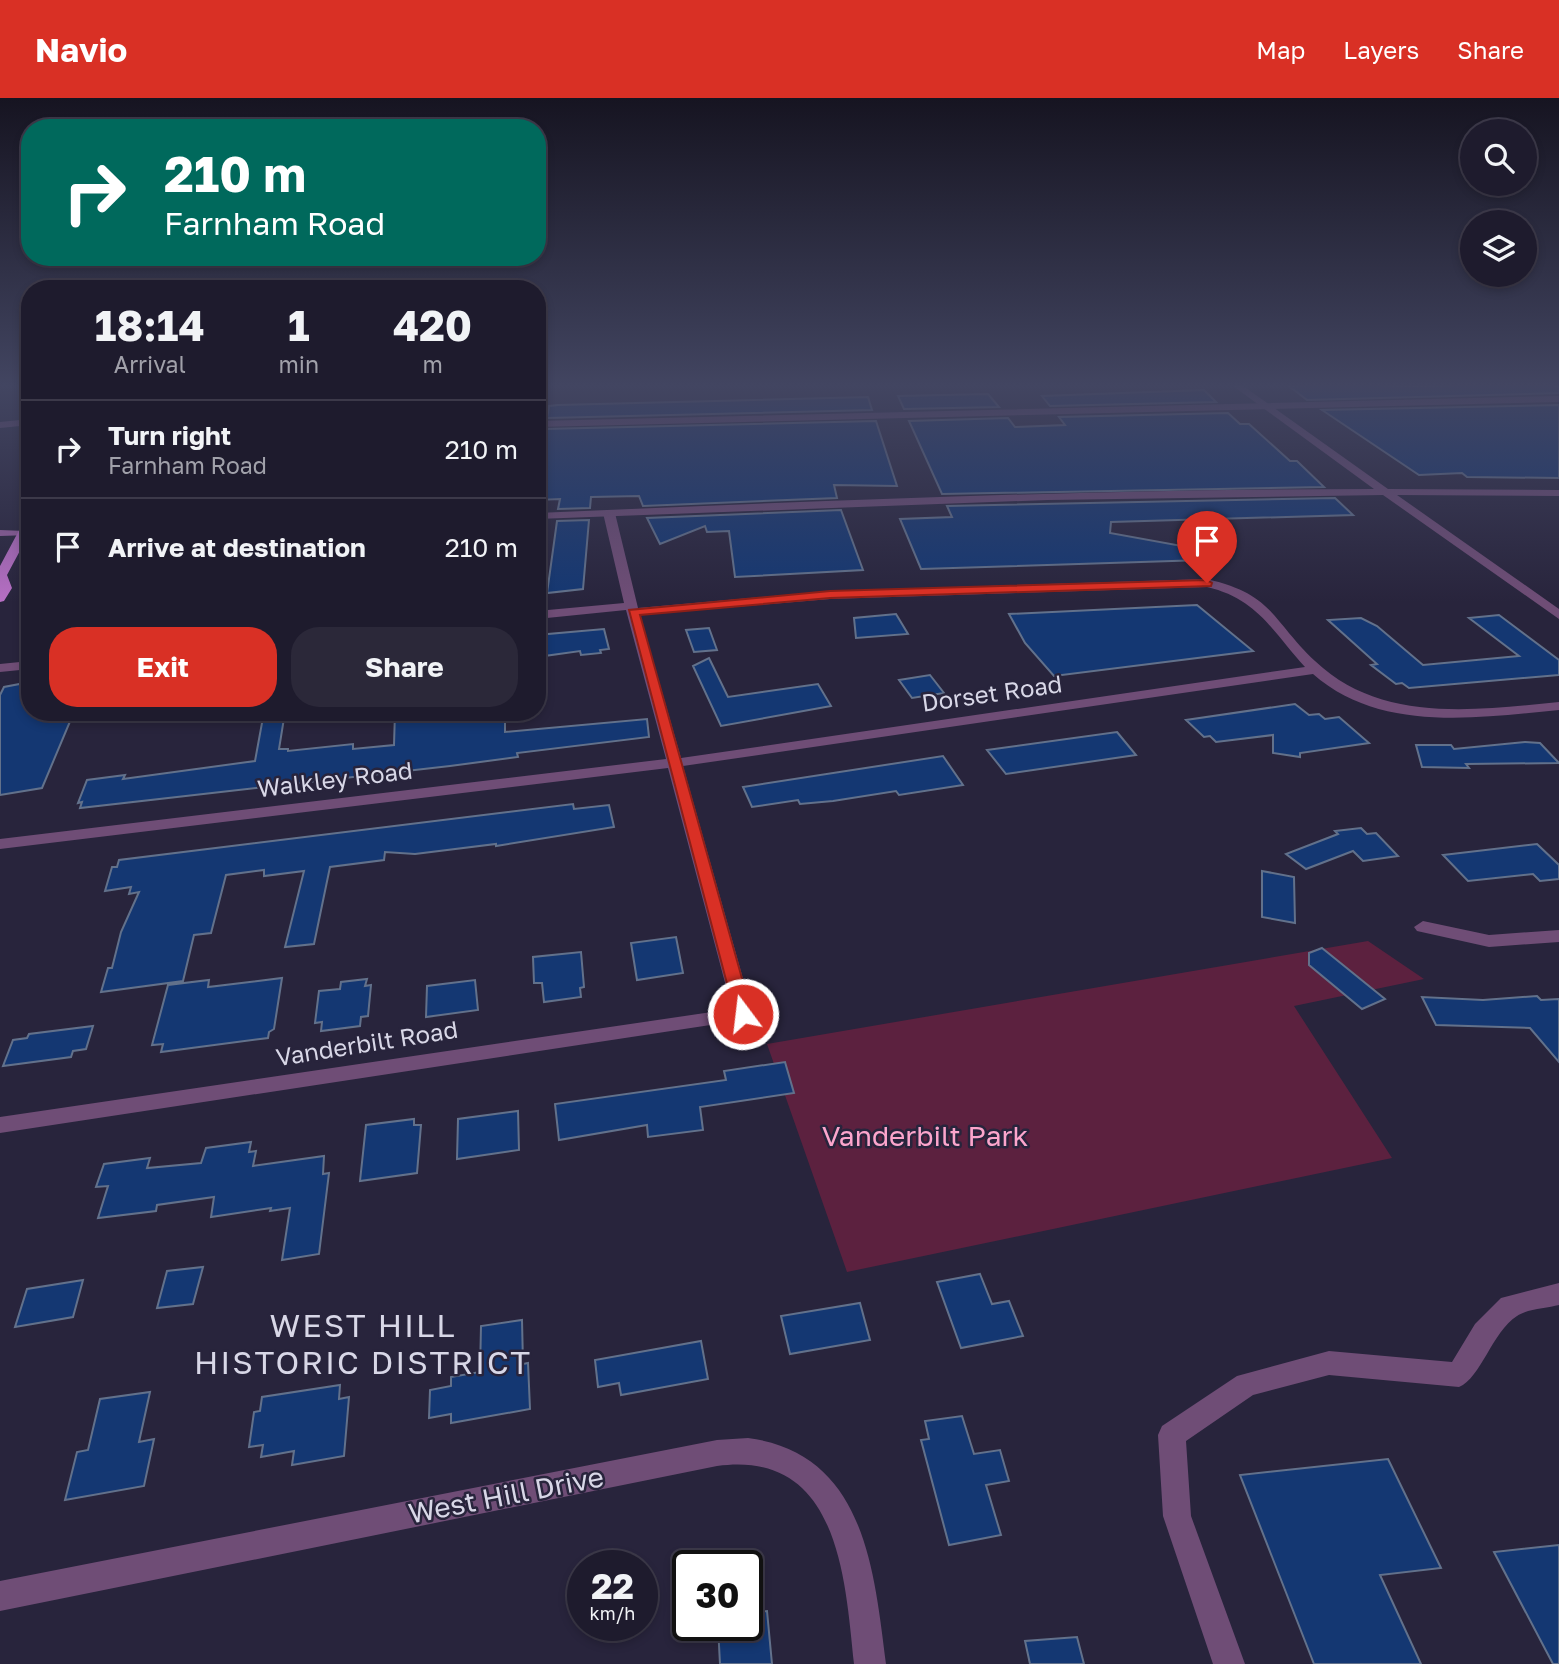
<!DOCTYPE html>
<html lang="en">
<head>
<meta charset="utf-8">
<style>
	body { margin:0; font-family:"Golos Text",sans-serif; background:#2b2839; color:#f1f3f6; height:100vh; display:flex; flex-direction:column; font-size:26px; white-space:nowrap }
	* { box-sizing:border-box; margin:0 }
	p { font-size:23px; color:#a1a1aa }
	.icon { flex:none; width:38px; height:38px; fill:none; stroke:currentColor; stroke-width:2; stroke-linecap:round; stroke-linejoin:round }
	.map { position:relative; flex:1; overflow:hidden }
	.sheet { position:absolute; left:21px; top:182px; width:525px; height:441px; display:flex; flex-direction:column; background:#1e1b2d; border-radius:28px; box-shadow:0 4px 10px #0003,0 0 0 2px #3c3949 }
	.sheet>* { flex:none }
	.hud { position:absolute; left:21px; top:21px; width:525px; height:147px; border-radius:28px; box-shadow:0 4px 10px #0003,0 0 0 2px #3c3949; background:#00695c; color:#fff; overflow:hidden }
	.controls { position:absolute; left:1460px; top:21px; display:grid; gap:14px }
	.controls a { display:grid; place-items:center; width:77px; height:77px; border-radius:50%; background:#1e1b2d; box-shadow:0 4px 10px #0003,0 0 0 2px #3c3949; font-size:35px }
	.speed { position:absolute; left:567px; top:1452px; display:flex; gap:14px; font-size:35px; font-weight:700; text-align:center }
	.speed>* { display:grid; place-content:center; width:91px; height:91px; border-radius:50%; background:#1e1b2d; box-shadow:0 4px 10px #0003,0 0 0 2px #3c3949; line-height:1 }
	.speed small { font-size:18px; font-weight:400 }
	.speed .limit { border:4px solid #111; border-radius:10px; background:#fff; color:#111 }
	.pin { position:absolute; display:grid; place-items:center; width:60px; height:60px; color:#fff; margin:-72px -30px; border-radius:50% 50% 50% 0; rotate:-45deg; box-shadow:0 0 7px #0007 }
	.pin .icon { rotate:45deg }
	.me { position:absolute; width:77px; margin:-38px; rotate:345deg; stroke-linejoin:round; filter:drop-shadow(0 0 5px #0008) }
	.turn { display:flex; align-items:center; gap:24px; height:147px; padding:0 28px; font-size:32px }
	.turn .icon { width:91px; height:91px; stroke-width:2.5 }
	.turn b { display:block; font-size:49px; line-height:60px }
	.eta { display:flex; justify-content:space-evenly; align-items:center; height:119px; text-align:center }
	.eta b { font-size:42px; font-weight:700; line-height:49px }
	.action { display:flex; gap:14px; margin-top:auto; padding:14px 28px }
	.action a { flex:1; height:80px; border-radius:28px; background:#d93025; color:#fff; font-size:28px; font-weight:700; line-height:80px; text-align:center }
	.action a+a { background:#2b2839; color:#f1f3f6 }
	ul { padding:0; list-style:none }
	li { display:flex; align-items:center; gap:21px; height:98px; padding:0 28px; border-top:2px solid #3c3949 }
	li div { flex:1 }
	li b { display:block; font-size:26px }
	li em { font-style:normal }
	header { display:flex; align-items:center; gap:42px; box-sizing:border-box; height:98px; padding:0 35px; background:#d93025; color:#fff }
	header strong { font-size:33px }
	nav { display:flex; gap:38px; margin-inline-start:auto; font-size:24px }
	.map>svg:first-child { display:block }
	.green { fill:#5c213f }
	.building { fill:#143772; stroke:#62718b; stroke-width:2 }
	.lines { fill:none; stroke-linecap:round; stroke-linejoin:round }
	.minor { fill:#6f4d76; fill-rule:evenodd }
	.tertiary { fill:#6f4d76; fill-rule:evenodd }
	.secondary { fill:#9861a2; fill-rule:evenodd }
	.primary { fill:#b76fc4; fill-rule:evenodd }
	.route { fill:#d93025; stroke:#8d1f18; stroke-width:2 }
	.labels { text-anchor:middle; stroke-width:5; stroke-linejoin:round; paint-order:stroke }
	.street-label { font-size:24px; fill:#d8d7e7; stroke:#28243c }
	.near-park-label { font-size:28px; fill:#fca5cc; stroke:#28243c }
	.near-street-label { font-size:28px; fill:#d8d7e7; stroke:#28243c }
	.near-neighbourhood-label { font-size:32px; letter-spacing:2px; fill:#d8d7e7; stroke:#28243c }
</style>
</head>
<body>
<header>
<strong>Navio</strong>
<nav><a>Map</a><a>Layers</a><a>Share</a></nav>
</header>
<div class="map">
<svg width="1559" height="1566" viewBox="0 0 1559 1566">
	<rect width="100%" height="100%" fill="#28243c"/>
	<path class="green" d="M1368 843 1424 881 1294 908 1392 1060 847 1174 767 946Z"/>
	<path class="building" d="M1304 285 1414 288 1550 285 1559 290V295L1307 302 1289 288 1307 287Z
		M1204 292 1216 304 1050 308 1042 298Z
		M988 296 999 309 904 311 898 298Z
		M868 299 872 312 547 320 549 308 558 307Z
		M1559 307V380L1467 379 1462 375 1419 377 1322 312Z
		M1228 315 1240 326H1249L1290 363H1297L1324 389 942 396 909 323 1008 320 1015 329 1065 327 1059 319Z
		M876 323 897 388 834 387 837 400 643 408 639 398 591 399 590 410 558 411 560 401 537 402V376L544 347H541L544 331Z
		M1335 400 1353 417 1111 424 1110 435 1204 452 1203 462 921 471 900 421 952 419 947 408Z
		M841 412 863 472 735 479 729 433 707 434 705 428 660 446 647 420Z
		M589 422 583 491 547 495 557 423Z
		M1197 507 1253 553 1054 578 1025 545 1009 516Z
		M896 516 908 536 856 540 854 520Z
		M1499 517 1559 562V577L1409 590 1402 585 1396 586 1371 567 1377 566 1328 522 1361 520 1377 528 1423 567 1519 558 1469 520Z
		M709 530 717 552 694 554 686 532Z
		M604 531 609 551 600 552 601 555 581 557 580 553 537 559V537Z
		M709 560 728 599 818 586 831 608 721 628 693 568Z
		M930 577 944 595 912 600 899 582Z
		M30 584V614H74L42 690 0 697V597L4 589Z
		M1295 606 1309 617 1319 616 1325 621 1339 619 1369 645 1300 655V659L1273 655V637L1216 644 1210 638 1204 639 1186 622Z
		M264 614H285L279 651H288V653L353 646V651L394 647 395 614H505V634L647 621 649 639 517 655 518 659 450 668 80 710 82 704 78 705 87 682 125 677 123 681 255 663Z
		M1117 634 1136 657 1006 676 987 652Z
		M1525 644 1540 645 1559 665 1466 666 1469 670 1422 669 1416 647H1451L1454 651Z
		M943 658 963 687 899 697 896 693 833 703 800 706 798 702 752 709 743 689Z
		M573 706 574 711 609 707 614 729 496 748V746L415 756 385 754 384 762 330 769 314 846 285 849 304 773 264 778V772L226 777 211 835 194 837 183 883 101 894 108 870H112L121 834 139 794 129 796 131 789 105 793 112 769H117L119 762Z
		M1361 730 1367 736 1376 735 1398 758 1363 763 1353 753 1306 771 1286 756 1338 736 1335 733Z
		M1537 746 1559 767V781L1540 783 1533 776 1468 783 1443 757Z
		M1262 773 1294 779 1295 825 1262 819Z
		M676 839 683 875 637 882 631 845Z
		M1322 850 1385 901 1362 911 1309 867V855Z
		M581 854 584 889 580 890 581 899 544 904 542 885H534L533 859Z
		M282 880 274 931 269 934 268 940 161 954 163 946 152 947 168 887 209 882 208 889Z
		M367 881 365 888 371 887 368 918 361 919 360 928 321 933 322 924 315 925 319 893 340 891 341 884Z
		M475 882 478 912 426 919 427 888Z
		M1537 898 1541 902 1559 901V964L1530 930 1436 927 1422 899 1483 902Z
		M93 928 86 951 73 953 71 959 3 968 13 942 27 940 29 936Z
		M785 964 794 995 700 1009 703 1032 648 1039 647 1027 559 1042 555 1006 726 982 724 973Z
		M518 1013 519 1052 457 1061 458 1021Z
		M414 1021V1027H421L417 1075 360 1083 366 1027Z
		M251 1044 249 1054 256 1053 253 1068 324 1058 323 1076 329 1075 319 1156 282 1162 290 1110 270 1113 271 1110 211 1119 214 1099 157 1107 156 1113 98 1120 108 1088 96 1089 104 1066 150 1060 147 1070 201 1065 206 1050Z
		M203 1169 193 1206 157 1210 167 1173Z
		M980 1176 992 1206 1009 1203 1023 1238 961 1250 937 1184Z
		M83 1182 73 1219 15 1229 27 1191Z
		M860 1205 870 1242 790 1256 781 1218Z
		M522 1222 523 1266 528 1265 530 1311 451 1325V1316L429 1320 430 1292 451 1288V1279L480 1274 481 1228Z
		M701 1243 708 1281 621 1297 619 1285 598 1289 595 1262Z
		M340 1287 339 1301 349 1299 344 1358 292 1367 294 1353 261 1359 263 1347 249 1349 254 1314 260 1313 262 1299Z
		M150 1294 139 1344 154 1341 144 1388 65 1402 77 1354 88 1352 100 1301Z
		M962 1318 974 1356 1000 1352 1009 1383 986 1387 1001 1437 949 1447 921 1342 929 1341 925 1323Z
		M1388 1361 1441 1470 1380 1477 1421 1566H1314L1240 1377Z
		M1559 1447V1566H1553L1494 1454Z
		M767 1513 772 1566H720L718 1528H747V1515Z
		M1077 1539 1084 1566H1030L1025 1543Z"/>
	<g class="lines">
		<path class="minor" d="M1559 298V304L537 329V323Z
			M30 321V327L0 330V324Z
			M609 412 615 415 638 510 830 493 1207 481C1274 497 1270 520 1315 563 1381 626 1476 612 1559 604V612C1477 620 1380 635 1313 576L683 668 753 916 750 921 0 1035V1019L732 911 668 670 0 751V741L666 661 626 512 537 521V513L624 505 603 415ZM1207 489C1258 501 1272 533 1305 569L681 660 640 517 830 501Z
			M30 563V571L0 574V566Z
			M1423 823 1489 837 1559 832V844L1489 849 1417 833 1414 829Z
			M1559 1185V1207C1547 1210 1527 1211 1517 1218 1492 1234 1481 1280 1459 1289L1329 1277 1253 1297 1186 1343 1191 1418 1245 1566H1213L1163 1418 1158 1337 1162 1328 1237 1278 1329 1253 1452 1264 1475 1226 1501 1200Z
			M748 1340C865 1355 874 1472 886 1566H854C845 1480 839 1351 717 1368L0 1513V1483L717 1342Z"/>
		<path class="tertiary" d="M1229 285H1239L1388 391 1559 392V398L1397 397 1559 511V521L1383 397 1048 402 537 421V415C816 403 1095 391 1374 391Z"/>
		<path class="secondary" d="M0 432 25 433 30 437 0 438Z"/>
		<path class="primary" d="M30 420V434L7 477 12 490 4 503 0 504V468L24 423Z"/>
	</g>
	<linearGradient id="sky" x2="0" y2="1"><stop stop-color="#161421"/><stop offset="0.57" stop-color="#424561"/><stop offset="1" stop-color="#424561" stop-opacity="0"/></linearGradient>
	<rect width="1559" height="504" fill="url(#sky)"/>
	<path class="route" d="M1207 482 1212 485 1211 488 830 500 640 517 752 916 743 922 736 920 629 512 830 493Z"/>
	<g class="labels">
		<g class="street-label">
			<text transform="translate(992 596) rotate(-8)" y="8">Dorset Road</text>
			<text transform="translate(335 682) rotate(-7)" y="8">Walkley Road</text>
			<text transform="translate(367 946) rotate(-9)" y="8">Vanderbilt Road</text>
		</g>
		<g class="near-park-label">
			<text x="925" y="1048">Vanderbilt Park</text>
		</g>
		<g class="near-street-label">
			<text transform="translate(506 1397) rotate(-11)" y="10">West Hill Drive</text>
		</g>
		<g class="near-neighbourhood-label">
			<text x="363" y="1239">WEST HILL<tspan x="363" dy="37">HISTORIC DISTRICT</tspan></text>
		</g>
	</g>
</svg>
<div class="controls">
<a><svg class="icon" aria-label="search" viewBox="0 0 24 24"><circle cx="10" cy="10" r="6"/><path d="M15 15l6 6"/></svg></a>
<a><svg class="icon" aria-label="layers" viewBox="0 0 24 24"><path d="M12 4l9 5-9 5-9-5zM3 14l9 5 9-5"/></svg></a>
</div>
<div class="speed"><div>22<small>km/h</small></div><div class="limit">30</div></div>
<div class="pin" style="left:1207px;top:485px;background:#d93025"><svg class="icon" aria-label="arrive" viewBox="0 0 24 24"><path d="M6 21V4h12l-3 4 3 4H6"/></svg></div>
<svg class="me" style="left:743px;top:916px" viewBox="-20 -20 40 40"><circle r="17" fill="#d93025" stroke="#fff" stroke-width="3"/><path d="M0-11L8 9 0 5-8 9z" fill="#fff"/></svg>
<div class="hud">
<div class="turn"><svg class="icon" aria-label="right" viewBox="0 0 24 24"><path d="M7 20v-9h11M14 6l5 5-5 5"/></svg><div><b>210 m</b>Farnham Road</div></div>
</div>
<section class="sheet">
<div class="eta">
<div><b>18:14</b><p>Arrival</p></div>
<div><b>1</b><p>min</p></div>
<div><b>420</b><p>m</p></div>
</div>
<ul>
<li><svg class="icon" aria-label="right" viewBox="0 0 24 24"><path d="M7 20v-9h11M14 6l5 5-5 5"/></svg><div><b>Turn right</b><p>Farnham Road</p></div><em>210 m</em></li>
<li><svg class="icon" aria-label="arrive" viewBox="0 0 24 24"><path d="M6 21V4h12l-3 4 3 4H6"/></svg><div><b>Arrive at destination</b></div><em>210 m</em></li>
</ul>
<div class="action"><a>Exit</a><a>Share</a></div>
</section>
</div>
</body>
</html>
